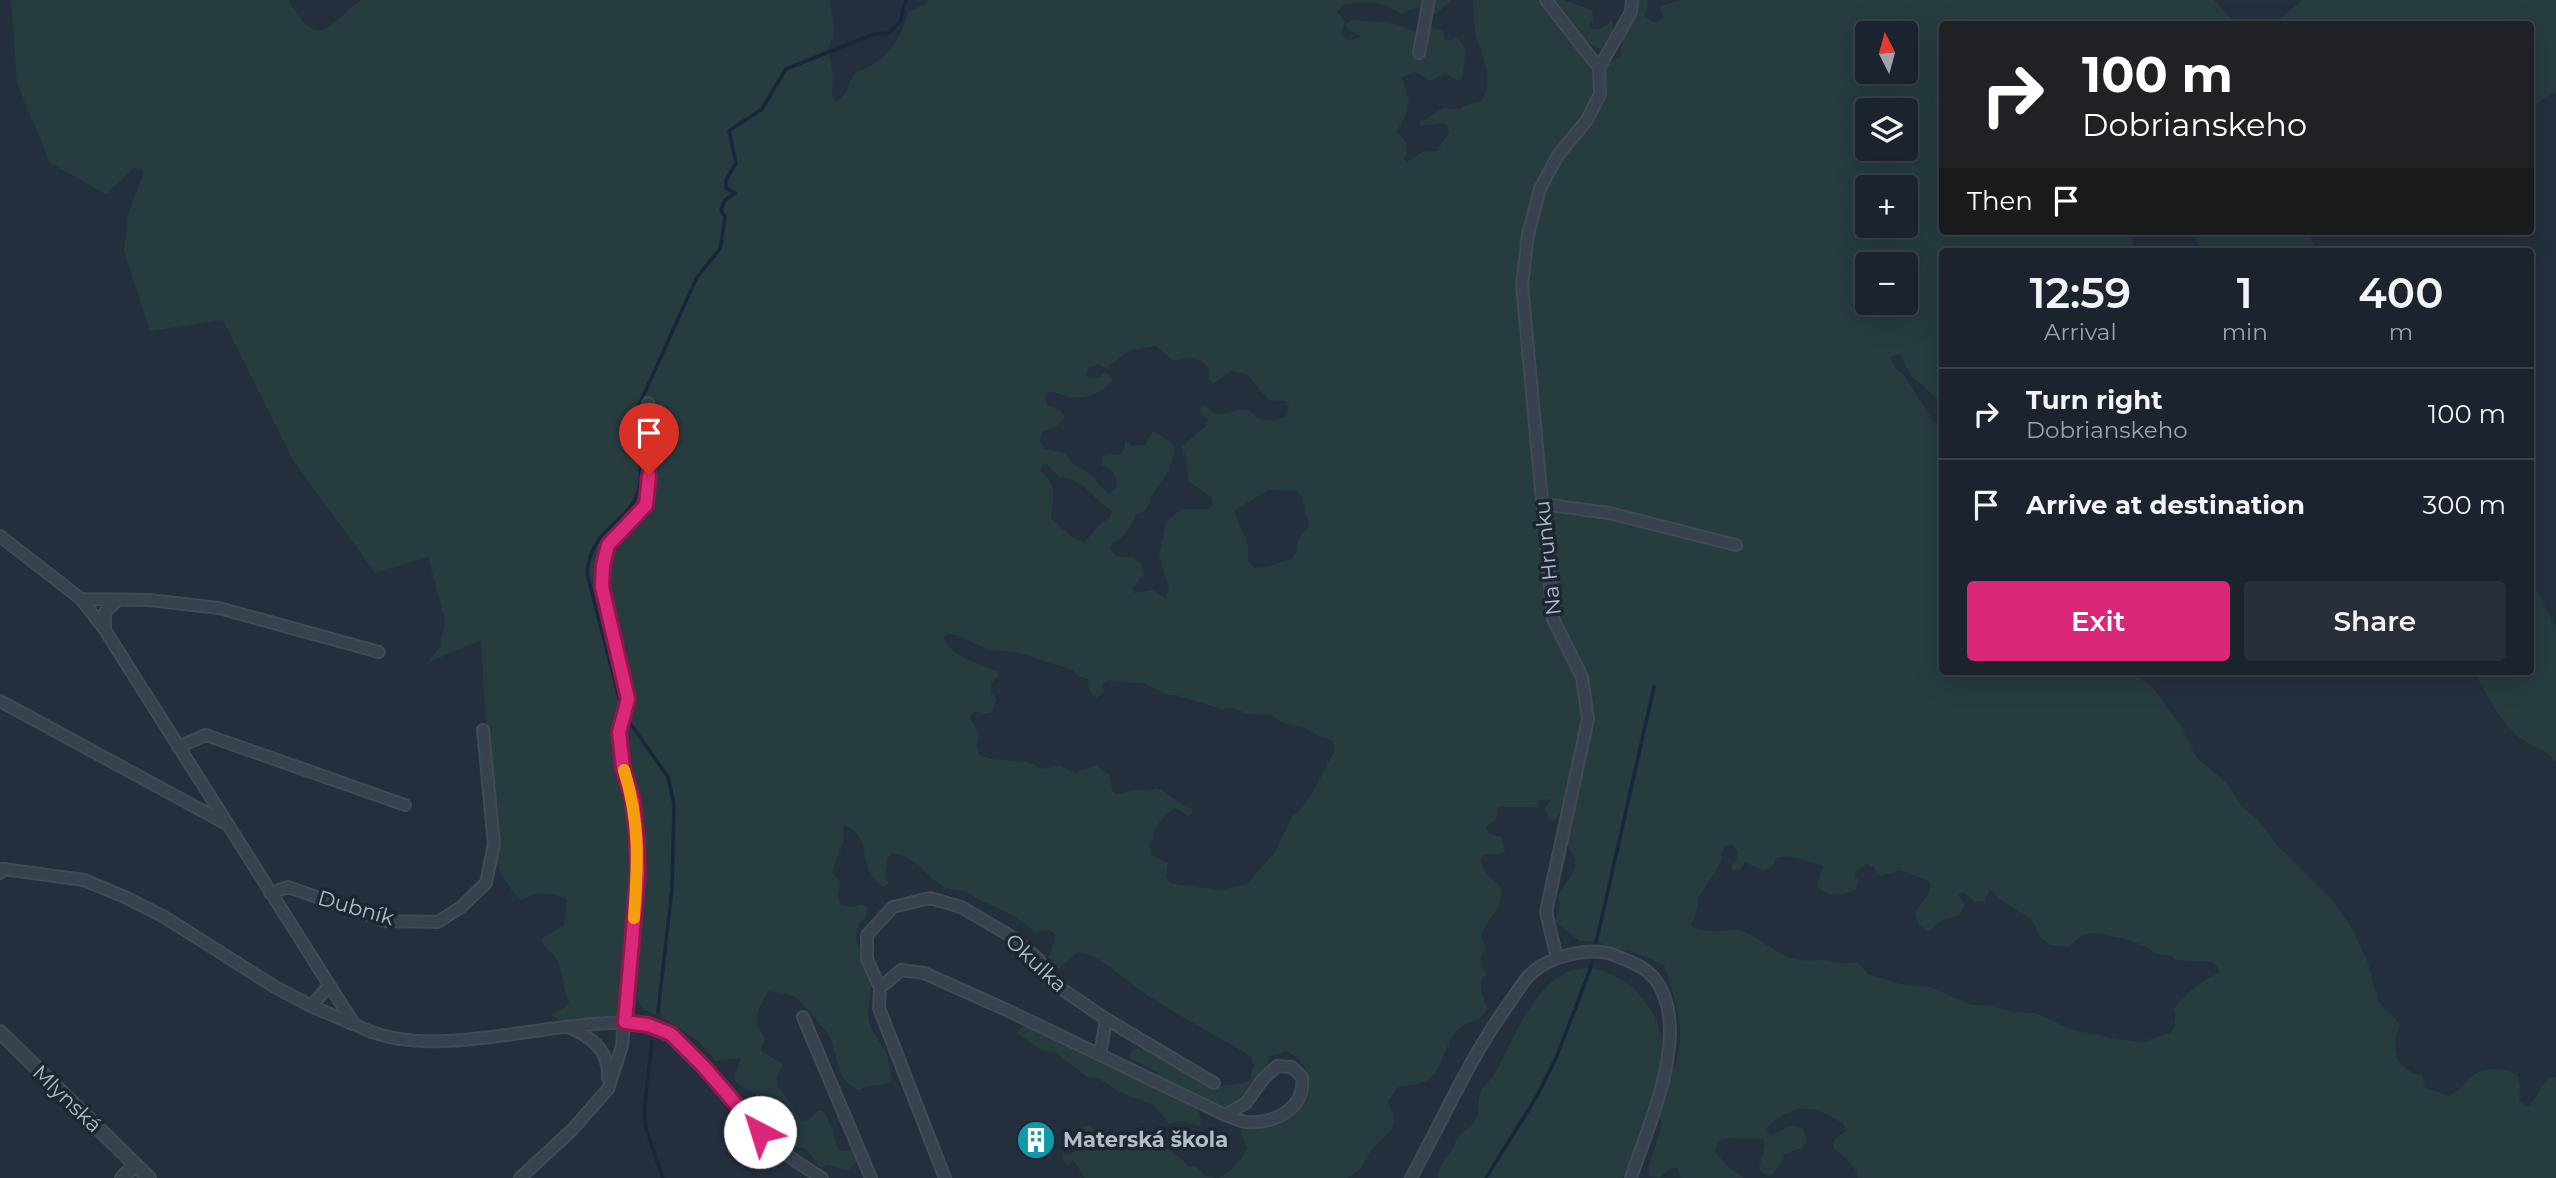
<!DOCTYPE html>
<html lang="en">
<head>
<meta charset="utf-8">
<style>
	body { margin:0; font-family:Montserrat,sans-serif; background:#282f3a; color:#f1f3f6; height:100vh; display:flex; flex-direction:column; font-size:26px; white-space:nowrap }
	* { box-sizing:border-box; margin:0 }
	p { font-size:23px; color:#a0a4aa }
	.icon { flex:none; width:38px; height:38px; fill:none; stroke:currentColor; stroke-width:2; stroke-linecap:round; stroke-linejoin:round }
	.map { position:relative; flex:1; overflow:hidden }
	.details { position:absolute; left:1939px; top:248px; width:595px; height:427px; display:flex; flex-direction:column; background:#1b232e; border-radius:7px; box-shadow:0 7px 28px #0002,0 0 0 2px #39404a }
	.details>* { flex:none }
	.hud { position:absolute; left:1939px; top:21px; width:595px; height:214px; border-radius:7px; box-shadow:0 7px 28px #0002,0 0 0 2px #39404a; background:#202124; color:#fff; overflow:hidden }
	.needle { width:46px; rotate:354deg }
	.tools { position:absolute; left:1855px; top:21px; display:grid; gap:14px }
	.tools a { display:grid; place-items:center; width:63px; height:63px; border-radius:7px; background:#1b232e; box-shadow:0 7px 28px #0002,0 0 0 2px #39404a; font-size:35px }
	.pin { position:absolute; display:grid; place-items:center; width:60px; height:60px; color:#fff; margin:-72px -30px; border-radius:50% 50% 50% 0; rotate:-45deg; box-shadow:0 0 7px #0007 }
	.pin .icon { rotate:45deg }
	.me { position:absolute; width:77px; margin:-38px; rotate:320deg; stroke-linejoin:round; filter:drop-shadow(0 0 5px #0008) }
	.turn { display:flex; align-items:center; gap:24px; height:147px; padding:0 28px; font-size:32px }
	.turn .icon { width:91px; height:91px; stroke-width:2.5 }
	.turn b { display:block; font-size:49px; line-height:60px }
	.then { display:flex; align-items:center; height:66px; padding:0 28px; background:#0003; gap:14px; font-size:26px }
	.eta { display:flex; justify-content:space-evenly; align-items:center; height:119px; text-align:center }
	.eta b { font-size:42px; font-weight:600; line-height:49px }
	.primary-button { display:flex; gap:14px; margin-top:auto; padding:14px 28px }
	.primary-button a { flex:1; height:80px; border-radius:7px; background:#db2777; color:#fff; font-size:28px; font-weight:600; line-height:80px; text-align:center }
	.primary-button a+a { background:#282f3a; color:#f1f3f6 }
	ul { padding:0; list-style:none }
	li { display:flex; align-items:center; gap:21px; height:91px; padding:0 28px; border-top:2px solid #39404a }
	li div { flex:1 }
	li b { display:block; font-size:26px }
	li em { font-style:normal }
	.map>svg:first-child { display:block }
	.green { fill:#263c3f; fill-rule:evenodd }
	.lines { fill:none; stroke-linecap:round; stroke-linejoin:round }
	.stream { stroke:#17263c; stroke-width:3.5 }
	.minor-casing { stroke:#414a57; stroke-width:14 }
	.tertiary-casing { stroke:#414a57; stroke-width:16 }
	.minor { stroke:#38414e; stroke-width:10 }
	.tertiary { stroke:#38414e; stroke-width:12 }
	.route-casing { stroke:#8e194d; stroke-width:18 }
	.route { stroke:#db2777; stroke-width:12 }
	.slow { stroke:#f59e0b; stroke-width:12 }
	.labels { text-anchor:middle; stroke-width:7; stroke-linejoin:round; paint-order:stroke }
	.street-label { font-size:21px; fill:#b4bcc9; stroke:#1d2633 }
	.poi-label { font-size:21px; font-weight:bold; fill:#b4bcc9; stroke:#1d2633; text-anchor:start }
</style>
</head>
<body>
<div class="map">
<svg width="2556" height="1178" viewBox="0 0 2556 1178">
	<rect width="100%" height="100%" fill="#242f3e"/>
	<path class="green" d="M11 0H289C317 52 328 27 360 0H830L834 32 828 50 833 74 832 95 836 102 846 92 854 73C885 63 901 42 908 11L924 5 928 0H1452L1434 15 1417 7 1401 14C1382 0 1367 2 1344 4L1337 12 1345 22 1341 34 1348 41 1361 37 1347 28V23L1352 20C1366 21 1381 21 1394 24 1412 29 1414 36 1433 27L1442 31 1446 40H1451L1456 37C1470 47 1464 63 1462 79L1459 81 1445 74 1430 81 1416 72 1401 78C1413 104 1410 107 1397 131 1406 142 1410 145 1404 159L1407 162 1422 152 1437 151 1449 132 1447 125 1443 123 1420 126V118L1423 121 1443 108 1460 109 1465 105 1481 101C1495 81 1483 59 1477 38 1473 27 1474 12 1473 0H1564L1591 10 1594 18 1589 25 1591 29 1602 28 1612 21 1613 30 1601 49C1587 45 1584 35 1570 31L1594 77 1600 76 1608 63 1620 57 1623 37 1635 17 1632 10 1638 0H1648L1647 9 1644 15 1655 23 1664 18 1660 9 1661 6 1681 0H2214L2236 24H1942V231H2130L2135 252H1942V403L1911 376 1901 356 1896 354 1891 357 1895 369 1903 374 1942 434V672H2130L2152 687 2181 726 2197 758 2228 784 2242 807 2258 820 2276 844 2331 899 2352 928 2368 963 2378 1001 2400 1024C2391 1049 2393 1068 2422 1076L2425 1087 2449 1096C2459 1092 2463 1085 2470 1078 2483 1065 2504 1067 2518 1076L2520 1087 2519 1101 2527 1107C2537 1099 2540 1086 2550 1077H2556V1178H1858C1856 1165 1843 1156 1833 1148 1832 1139 1840 1135 1846 1131L1843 1123C1834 1119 1822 1110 1812 1109 1796 1106 1777 1116 1767 1129L1769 1136 1793 1125 1803 1129 1807 1140 1802 1148 1785 1154 1778 1168 1770 1176 1762 1172 1759 1168 1765 1145 1763 1139 1728 1138 1718 1142 1715 1151 1725 1164 1744 1178H1681L1677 1168H1672L1659 1178 1649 1175V1165L1662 1124 1658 1113 1622 1178H1438C1440 1163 1444 1162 1451 1151 1454 1146 1456 1140 1459 1136 1463 1131 1471 1128 1474 1122 1481 1112 1477 1101 1481 1091 1485 1084 1493 1078 1497 1070 1517 1031 1547 952 1603 971 1613 975 1623 980 1631 986 1657 1011 1664 1032 1662 1067L1668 1070 1675 1067C1687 1031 1675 999 1664 965L1629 950H1616L1596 941H1580L1555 922 1560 905 1558 895 1573 873 1576 859 1564 841 1572 827 1573 819 1565 812 1559 814 1554 821 1549 820 1545 809 1551 799 1539 800 1538 809 1534 807H1502L1498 809 1496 819 1486 827 1489 834 1501 837 1505 852 1501 854H1484L1480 861C1483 866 1485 872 1489 876 1492 881 1499 883 1501 889 1506 904 1485 922 1481 936L1486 946 1481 956V966L1487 973 1482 978 1481 990 1487 1010 1478 1020C1441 1025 1449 1069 1426 1081 1418 1085 1406 1085 1398 1087L1388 1101 1394 1120 1392 1129 1372 1149 1360 1170 1347 1178H1219C1231 1171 1242 1160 1247 1148L1241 1133C1251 1114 1279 1122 1295 1111 1320 1095 1311 1060 1285 1051L1269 1057 1264 1074 1238 1113 1200 1105 1197 1109 1202 1120 1199 1126 1182 1121 1169 1123 1154 1105 1120 1092 1101 1080 1087 1077 1055 1052 1042 1051 1017 1033 1024 1025 1033 1027 1061 1045 1069 1046 1091 1057 1112 1062 1138 1081 1155 1085 1162 1082 1156 1072 1130 1058 1131 1052 1138 1048 1152 1050 1158 1057 1169 1059 1205 1083 1219 1087C1227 1083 1238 1086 1250 1081L1254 1065 1252 1057C1217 1036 1181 1017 1147 995 1123 980 1107 958 1078 952L1059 968H1056L1048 960 1057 936 1050 930 1034 932C1018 915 998 909 978 899 974 897 972 894 968 893 960 889 950 891 942 886 925 875 915 856 893 853L888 857 885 877 889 884 882 887C878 883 873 878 871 874 860 854 869 837 845 825 842 832 845 836 843 843 840 853 835 862 832 872L840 882 838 896 841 905 853 907 862 904 868 909 865 918 859 924 856 939 871 984 868 1013 870 1027 887 1054 892 1081C881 1087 872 1083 859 1090 837 1081 838 1059 831 1039 829 1034 801 1000 795 997 787 993 776 993 768 991 760 1010 748 1020 765 1037L761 1051 783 1064 777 1077V1084L802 1121 808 1120 819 1111C821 1111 823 1111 824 1112 828 1114 836 1144 839 1150L851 1151 859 1155 856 1163 848 1171 828 1165 820 1167 806 1149 786 1145 770 1131 769 1125 775 1112C766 1093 747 1093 734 1080L741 1058 716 1061 697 1040 660 1016 644 1010 634 996 627 997 624 1008 618 1015 600 1022 567 1024 551 1015 567 1006 569 1001C563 988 563 974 558 962 554 952 544 949 541 939L564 925 567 900C548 891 540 892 521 900 508 889 503 875 494 861L481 640 427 663 440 647 445 620 428 557 375 573 293 460 223 320 150 331 124 250 128 216 144 171 134 168 106 194 50 163 17 83ZM1867 33H1906V72H1867ZM1867 110H1906V149H1867ZM1867 187H1906V226H1867ZM1867 264H1906V303H1867ZM1156 346 1174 361C1189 357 1199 356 1209 368L1208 378 1213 384 1231 371 1247 374 1267 398 1270 400 1285 401 1289 407 1287 416C1280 420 1268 422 1260 419 1254 416 1253 411 1246 410 1230 408 1218 423 1206 405L1200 407 1201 414 1208 420 1206 426 1181 447 1187 459 1188 481 1212 498 1213 504 1208 509H1181L1166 522 1159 557 1169 586 1166 599 1152 590 1134 593 1133 588 1144 574 1141 564 1134 557 1117 556 1110 550 1112 543C1125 537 1130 528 1136 515 1151 511 1147 502 1155 491 1166 477 1169 468 1175 451L1171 442 1153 431 1145 445 1131 446 1125 439V448L1120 454 1102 456V465C1113 471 1116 474 1117 486L1110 494C1100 488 1099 484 1093 477 1082 466 1076 470 1065 453L1045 449 1039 440 1043 432 1057 426 1065 418 1061 411 1048 406 1045 397 1047 392C1056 391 1062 396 1071 397 1087 399 1105 393 1113 378L1105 372 1098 377 1088 378 1086 374 1088 368 1099 364 1106 368 1130 350ZM1047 464 1059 477C1086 479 1092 499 1112 511L1110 518 1100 524 1084 543 1072 537 1051 519C1052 497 1059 485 1040 471L1042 465ZM1268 490 1297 491 1302 498 1309 526 1299 538 1295 554 1291 559 1267 567 1255 568 1248 562V544L1234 511ZM948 634 957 635 989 650 1019 653 1073 670 1076 675 1089 680V690L1096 698 1104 692 1102 685 1108 680 1145 684 1167 695H1176L1221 709 1233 708 1248 714 1270 715 1286 724 1303 727 1319 736 1333 741 1334 752 1312 794 1300 810 1293 816 1275 852 1247 884 1219 890 1170 883 1166 877 1168 863 1153 856 1149 845C1156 829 1159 816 1176 808L1189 816 1193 812 1191 808C1177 804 1170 793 1156 788 1148 793 1141 788 1133 790 1126 791 1123 794 1116 794L1112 790 1110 775 1096 765 1075 773 1060 766 1042 769 1028 762 991 759 979 755 976 745 979 734 970 718 971 714 975 711 983 714 992 712 996 699 990 689 992 682 998 677 997 672C979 662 950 658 944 637ZM1733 845 1738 852 1736 861 1732 864V870L1735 871 1741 869 1745 862 1763 871 1772 867 1776 858 1789 856 1824 866 1817 884C1823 899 1844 896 1856 889L1858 879 1854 874 1866 863 1874 867 1876 873 1882 876 1899 870 1927 880 1930 884V891L1915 912 1920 926 1929 932C1933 928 1938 922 1943 920 1955 915 1959 920 1965 905L1958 895 1959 893H1965L1975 902 1984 901 1989 891H1992L1998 898 2032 920 2040 937 2051 945 2069 947C2074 943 2080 935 2086 934 2097 931 2136 941 2146 947 2159 954 2155 955 2171 956L2176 960 2212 962 2217 965 2220 972C2208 977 2178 998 2174 1010L2176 1013 2174 1027 2170 1033 2142 1042 2115 1039 2071 1029 2035 1013 2012 1012 1990 1005H1972L1930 987 1900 984 1868 974 1858 962C1841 965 1841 962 1826 960 1817 959 1807 962 1798 960 1778 956 1763 940 1745 932 1729 926 1712 937 1691 926L1698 907V898L1720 864 1724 846Z
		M2303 0H2556V92L2531 107 2530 24H2273Z
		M2192 231H2306L2319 252H2201Z
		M2531 580 2556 627V762C2546 749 2536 749 2523 740 2501 726 2487 694 2474 672H2530Z
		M1089 1125 1110 1144 1134 1150 1139 1145 1142 1138 1148 1135 1182 1159 1187 1166 1198 1168 1205 1176 1217 1178H1085L1073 1160 1067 1165 1062 1158 1064 1155 1071 1154 1075 1151C1072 1136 1075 1132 1089 1125Z"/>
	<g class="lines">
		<path class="stream" d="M622 709 587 573C591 525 631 524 639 488 645 463 630 437 636 412L697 277 720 249 725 217 721 210 725 200 735 193 726 188V180L736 163 729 131 762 109 786 69 874 34 889 33 900 22 906 0
			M625 716 668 777 674 804 672 889 658 1012
			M652 1042 644 1112 646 1129 663 1178
			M1486 1178 1537 1096 1556 1058 1590 970 1654 687"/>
		<g class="minor-casing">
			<path id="minor" d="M1546 0 1599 68 1600 94 1587 120 1558 155 1540 189 1528 235 1522 285 1553 619 1582 677 1588 719 1546 912 1557 958
				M1419 53 1429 0
				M1599 68 1631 12 1632 0
				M1542 504 1609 513 1736 545
				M0 536 81 599 105 630 354 1024C420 1061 521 1028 595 1024 612 1023 631 1021 648 1025 689 1035 729 1099 758 1130 776 1149 799 1164 822 1178
				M81 599 149 600 219 608 379 652
				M105 630V612L118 600
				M0 701 225 823
				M178 747 206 735 405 805
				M0 873 3 869 84 880 127 898 166 918 275 987 311 1006 353 1024
				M270 893 288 887 385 921 438 922 461 907 486 883 494 844 483 730
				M880 988 901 970 924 973 1011 1012 1225 1115C1231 1117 1239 1121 1246 1122 1275 1124 1306 1108 1302 1077L1292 1067 1277 1066 1263 1079 1246 1103 1225 1115
				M311 1006 329 986
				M803 1017 871 1178
				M568 1027C592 1037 609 1050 608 1078
				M1100 1055 1106 1019
				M520 1178 572 1130 601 1097 608 1089 622 1046 638 874 637 839 633 801 623 768 619 732 628 699 602 587 603 565 608 545 646 505 649 476 644 434 648 403
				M945 1178 879 1008 880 988 867 959V935L893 907 930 898 961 907 1014 938 1039 960 1050 981 1106 1019 1214 1083
				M1411 1178C1443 1119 1471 1055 1510 1002 1517 992 1524 979 1533 972 1551 956 1591 946 1614 955 1628 961 1645 966 1655 979 1693 1030 1649 1123 1631 1178"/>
		</g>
		<g class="tertiary-casing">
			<path id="tertiary" d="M0 1032 149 1178
				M122 1178 135 1165"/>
		</g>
		<use href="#minor" class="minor"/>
		<use href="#tertiary" class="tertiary"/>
	</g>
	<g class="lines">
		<g class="route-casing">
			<path id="route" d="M649 475 646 505 608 545 603 565 602 587 628 699 619 732 623 768 633 801 637 839 638 874 625 1022 648 1025 671 1034 704 1067 760 1132"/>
		</g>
		<use href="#route" class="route"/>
		<path class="slow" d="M624 770C640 822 638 863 634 918"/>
	</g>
	<defs>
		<g id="building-disc" transform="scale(2.0125)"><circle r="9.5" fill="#0f9aa8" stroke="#1d2633"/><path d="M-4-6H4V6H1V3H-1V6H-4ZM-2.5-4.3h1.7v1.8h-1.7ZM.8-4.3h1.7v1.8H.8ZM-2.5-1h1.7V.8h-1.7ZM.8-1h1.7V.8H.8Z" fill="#fff"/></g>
	</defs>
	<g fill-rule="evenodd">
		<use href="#building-disc" x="1036" y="1140"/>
	</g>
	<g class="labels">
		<g class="street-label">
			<text transform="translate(1548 558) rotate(-96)" y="7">Na Hrunku</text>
			<text transform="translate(356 908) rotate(16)" y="7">Dubník</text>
			<text transform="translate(1036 963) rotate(43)" y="7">Okulka</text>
			<text transform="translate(67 1099) rotate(44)" y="7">Mlynská</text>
		</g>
		<g class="poi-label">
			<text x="1063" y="1147">Materská škola</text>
		</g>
	</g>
</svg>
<div class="tools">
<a><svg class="needle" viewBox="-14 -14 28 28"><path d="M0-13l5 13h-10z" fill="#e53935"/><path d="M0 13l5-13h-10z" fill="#a0a4aa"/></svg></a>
<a><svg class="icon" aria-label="layers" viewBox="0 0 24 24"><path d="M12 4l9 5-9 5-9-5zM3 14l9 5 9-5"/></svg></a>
<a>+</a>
<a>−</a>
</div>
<div class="pin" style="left:649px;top:475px;background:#d93025"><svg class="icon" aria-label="arrive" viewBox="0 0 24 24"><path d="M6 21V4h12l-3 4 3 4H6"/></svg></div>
<svg class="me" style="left:760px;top:1132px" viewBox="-20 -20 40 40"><circle r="19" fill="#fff"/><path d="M0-13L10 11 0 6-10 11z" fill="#db2777"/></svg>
<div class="hud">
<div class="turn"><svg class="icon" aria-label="right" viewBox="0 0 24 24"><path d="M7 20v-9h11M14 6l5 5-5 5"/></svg><div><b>100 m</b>Dobrianskeho</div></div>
<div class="then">Then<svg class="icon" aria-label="arrive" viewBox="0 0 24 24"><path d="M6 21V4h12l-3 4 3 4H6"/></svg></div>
</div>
<section class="details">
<div class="eta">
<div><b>12:59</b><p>Arrival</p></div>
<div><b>1</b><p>min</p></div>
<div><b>400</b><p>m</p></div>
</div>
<ul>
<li><svg class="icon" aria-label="right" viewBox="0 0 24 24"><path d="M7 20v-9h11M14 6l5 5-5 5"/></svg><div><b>Turn right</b><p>Dobrianskeho</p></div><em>100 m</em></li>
<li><svg class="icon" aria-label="arrive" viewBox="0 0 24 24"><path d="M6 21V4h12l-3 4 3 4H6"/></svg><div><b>Arrive at destination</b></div><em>300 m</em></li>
</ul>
<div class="primary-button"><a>Exit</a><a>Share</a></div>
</section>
</div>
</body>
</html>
